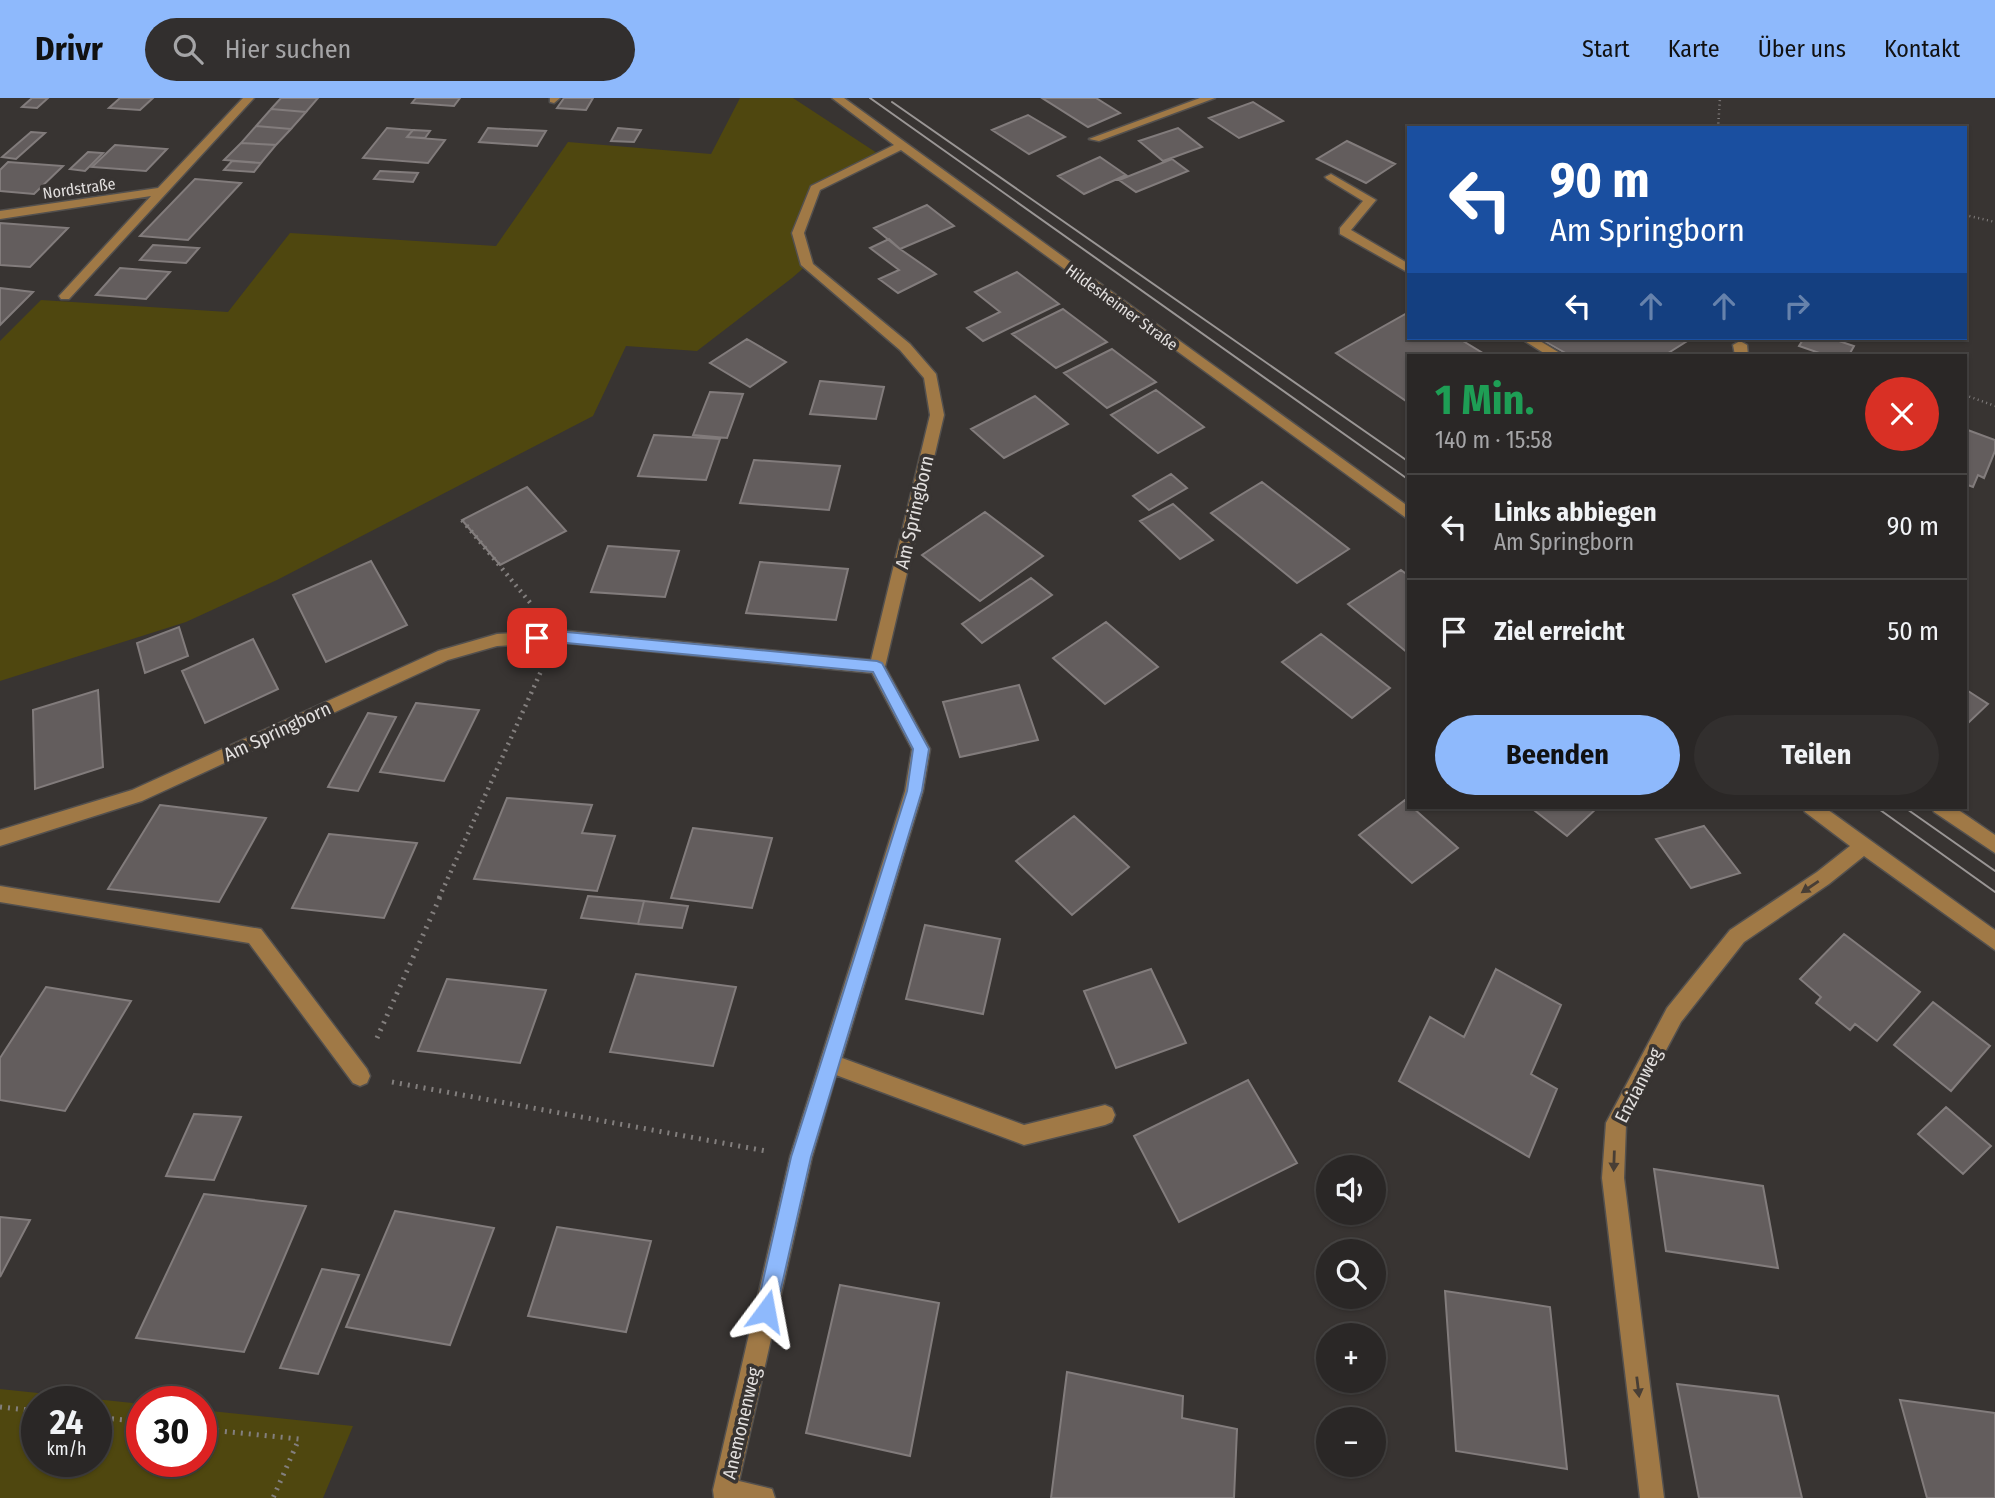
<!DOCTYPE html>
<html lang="de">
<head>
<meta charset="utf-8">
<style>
	body { margin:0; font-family:"Fira Sans Condensed",sans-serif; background:#322f2e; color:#f1f3f6; height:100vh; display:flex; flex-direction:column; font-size:26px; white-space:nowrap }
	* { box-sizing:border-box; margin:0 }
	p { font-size:23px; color:#a5a5a7 }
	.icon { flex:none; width:38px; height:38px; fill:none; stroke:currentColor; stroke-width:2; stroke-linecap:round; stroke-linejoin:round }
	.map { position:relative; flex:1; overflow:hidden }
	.side { position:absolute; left:1407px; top:256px; width:560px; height:455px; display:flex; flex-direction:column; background:#2a2726; border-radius:0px; box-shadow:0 2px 5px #0004,0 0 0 2px #464443 }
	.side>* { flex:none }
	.banner { position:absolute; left:1407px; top:28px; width:560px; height:214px; border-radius:0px; box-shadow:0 2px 5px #0004,0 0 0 2px #464443; background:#1a4fa0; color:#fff; overflow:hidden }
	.fabs { position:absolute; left:1316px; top:1057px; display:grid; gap:14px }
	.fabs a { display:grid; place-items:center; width:70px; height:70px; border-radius:50%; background:#2a2726; box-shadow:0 2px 5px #0004,0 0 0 2px #464443; font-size:35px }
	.speed { position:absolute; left:21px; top:1288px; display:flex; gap:14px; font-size:35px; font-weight:700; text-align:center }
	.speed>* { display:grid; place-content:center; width:91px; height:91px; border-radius:50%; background:#2a2726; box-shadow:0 2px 5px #0004,0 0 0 2px #464443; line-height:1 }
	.speed small { font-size:18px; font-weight:400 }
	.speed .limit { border:10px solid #d22; background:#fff; color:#111 }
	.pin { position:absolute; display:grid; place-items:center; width:60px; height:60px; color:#fff; margin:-30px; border-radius:14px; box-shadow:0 4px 10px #0006 }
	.me { position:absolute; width:77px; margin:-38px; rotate:13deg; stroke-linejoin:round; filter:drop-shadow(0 0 5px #0008) }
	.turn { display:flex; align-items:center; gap:24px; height:147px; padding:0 28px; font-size:32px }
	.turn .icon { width:91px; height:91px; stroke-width:2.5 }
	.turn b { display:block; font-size:49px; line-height:60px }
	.lanes { display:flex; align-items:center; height:66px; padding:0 28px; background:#0003; justify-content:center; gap:35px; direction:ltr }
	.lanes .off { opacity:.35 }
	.round { display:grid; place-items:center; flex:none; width:74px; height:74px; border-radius:37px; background:#322f2e }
	.head { display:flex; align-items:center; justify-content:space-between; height:119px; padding:0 28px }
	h1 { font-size:42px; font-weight:700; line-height:52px; color:#1e9e55 }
	.cta { display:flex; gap:14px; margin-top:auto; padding:14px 28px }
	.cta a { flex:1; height:80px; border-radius:42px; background:#8eb9fc; color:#111; font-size:28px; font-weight:700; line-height:80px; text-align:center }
	.cta a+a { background:#322f2e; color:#f1f3f6 }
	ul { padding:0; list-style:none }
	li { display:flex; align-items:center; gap:21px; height:105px; padding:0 28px; border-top:2px solid #464443 }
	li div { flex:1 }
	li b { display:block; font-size:26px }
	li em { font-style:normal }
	header { display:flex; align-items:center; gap:42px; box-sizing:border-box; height:98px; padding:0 35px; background:#8eb9fc; color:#111 }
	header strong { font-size:33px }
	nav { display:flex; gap:38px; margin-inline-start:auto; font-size:24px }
	.search { width:490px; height:63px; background:#322f2e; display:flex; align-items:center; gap:18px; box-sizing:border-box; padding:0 24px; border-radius:38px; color:#a5a5a7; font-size:26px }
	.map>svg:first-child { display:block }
	.green { fill:#4f470f; fill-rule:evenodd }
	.building { fill:#635d5d; stroke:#827c7c; stroke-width:2 }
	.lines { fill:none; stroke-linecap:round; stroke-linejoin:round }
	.minor-casing { stroke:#53504e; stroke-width:3 }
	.path-far2 { stroke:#837f7e; stroke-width:2.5; stroke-dasharray:1 3.5; stroke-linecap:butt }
	.path-far1 { stroke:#837f7e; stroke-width:4.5; stroke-dasharray:2 5; stroke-linecap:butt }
	.path { stroke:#837f7e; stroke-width:5; stroke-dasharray:2 6; stroke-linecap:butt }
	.minor { fill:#a07946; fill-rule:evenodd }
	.tram { stroke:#9a9695; stroke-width:2 }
	.oneway { fill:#483e35 }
	.route { fill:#8eb9fc; stroke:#5c78a4; stroke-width:2 }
	.labels { text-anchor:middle; stroke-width:7; stroke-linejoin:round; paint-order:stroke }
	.far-street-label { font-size:16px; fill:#e3e0df; stroke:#383432 }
	.street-label { font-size:19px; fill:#e3e0df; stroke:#383432 }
</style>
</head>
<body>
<header>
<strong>Drivr</strong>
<div class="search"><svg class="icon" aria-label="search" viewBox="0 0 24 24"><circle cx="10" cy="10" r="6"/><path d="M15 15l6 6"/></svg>Hier suchen</div>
<nav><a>Start</a><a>Karte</a><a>Über uns</a><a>Kontakt</a></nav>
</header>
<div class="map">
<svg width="1995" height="1400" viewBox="0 0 1995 1400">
	<rect width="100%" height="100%" fill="#383432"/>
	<path class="green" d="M740 0H793L880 57 815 90 798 135 807 167 792 180 697 253 626 248 593 318 277 482 186 524 0 583V243L41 202 228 214 290 135 496 148 568 44 711 56Z
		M0 1291 142 1306V1363H201V1312L353 1328 323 1400H0ZM37 1304H96V1363H37Z"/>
	<path class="building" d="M32 0H48L37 10 22 9Z
		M120 0H153L140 12 109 10Z
		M281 0H318L306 14 271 11Z
		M416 0H460L454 8 412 5Z
		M564 0H593L586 12 557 10Z
		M1042 0H1096L1120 15 1088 29Z
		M1253 4 1283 23 1239 40 1209 20Z
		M271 11 306 14 291 31 256 28Z
		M1028 17 1065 39 1029 56 992 32Z
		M256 28 291 31 276 47 241 45Z
		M387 30 413 32 407 39 445 42 428 65 363 60Z
		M488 30 546 33 537 48 479 44Z
		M618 30 641 32 634 44 611 43Z
		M1178 30 1202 49 1163 63 1139 43Z
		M413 32 430 33 425 40 407 39Z
		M31 34 45 35 16 61 2 59Z
		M1347 43 1395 66 1366 85 1317 61Z
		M241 45 276 47 261 65 224 62Z
		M115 47 167 51 146 73 92 69Z
		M88 54 103 55 85 73 70 71Z
		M1100 59 1126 77 1084 96 1058 78Z
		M1172 61 1188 73 1136 94 1119 82Z
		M232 63 261 65 254 74 224 72Z
		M8 64 63 68 34 96 0 93V72Z
		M380 73 418 75 413 84 374 81Z
		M195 81 241 85 188 142 140 138Z
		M927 107 954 128 900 151 874 130Z
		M0 125 68 130 30 169 0 167Z
		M889 141 900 151 936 176 898 195 879 181 899 172 870 150Z
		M153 147 199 150 186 165 140 162Z
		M120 170 170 174 146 201 96 197Z
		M1017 174 1059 206 983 243 967 230 1000 214 975 194Z
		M0 190 33 194 0 227Z
		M1063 211 1107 244 1056 270 1012 236Z
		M1409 214V240H1458L1486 257H1409V305L1336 255Z
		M1539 240H1692L1665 257H1569Z
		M1804 240H1830L1854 248 1849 257H1825L1799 248Z
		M747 241 786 264 750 289 710 265Z
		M1112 251 1156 284 1107 310 1064 275Z
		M820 283 884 289 876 321 810 316Z
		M1156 292 1204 329 1158 355 1111 317Z
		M710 294 743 296 727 340 693 337Z
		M1035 298 1068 326 1004 360 971 331Z
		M1965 331 1995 342V353L1984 380 1978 377 1973 389 1965 386Z
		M654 337 720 341 706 382 638 378Z
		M754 362 840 368 829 412 740 405Z
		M1171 376 1187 390 1149 412 1133 398Z
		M1262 384 1349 451 1297 485 1211 415Z
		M527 389 566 433 500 467 462 422Z
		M1173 406 1213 442 1180 461 1140 423Z
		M985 414 1043 458 980 503 922 457Z
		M608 448 679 453 665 499 591 494Z
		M371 463 407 527 326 564 293 497Z
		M760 464 848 471 836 522 746 515Z
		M1401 472 1409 478V556L1348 506Z
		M1031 480 1052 497 982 545 962 526Z
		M1106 524 1158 569 1105 606 1053 560Z
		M179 529 188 558 145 575 137 545Z
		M1321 536 1390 590 1352 620 1282 564Z
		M253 541 278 591 205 625 182 573Z
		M1019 587 1038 642 960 659 943 604Z
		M1965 591 1988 606 1965 628Z
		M98 592 103 669 35 691 33 612Z
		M416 605 479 612 444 683 380 674Z
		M368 615 396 619 358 693 328 689Z
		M507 700 592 707 582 735 615 738 597 793 474 781Z
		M1405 702 1409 709H1412L1458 750 1412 785 1359 737Z
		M160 707 266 720 219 804 108 791Z
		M1530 709H1598L1567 738Z
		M1074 718 1129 769 1072 817 1016 763Z
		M1704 728 1740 775 1691 790 1656 741Z
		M693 730 772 740 752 810 671 800Z
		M329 736 417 745 384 820 292 810Z
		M588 798 644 803 638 826 581 820Z
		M644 803 688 808 682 830 638 826Z
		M925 827 1000 841 983 916 906 901Z
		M1844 836 1920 894 1877 943 1855 926 1850 932 1816 905 1821 899 1800 881Z
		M1151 871 1186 945 1116 970 1084 893Z
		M1496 871 1561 907 1531 976 1557 991 1529 1059 1399 983 1430 919 1464 939Z
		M636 876 736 889 713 968 610 954Z
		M447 881 546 892 520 965 418 953Z
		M46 889 131 903 65 1013 0 1002V960Z
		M1933 904 1990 948 1951 993 1894 947Z
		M1248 982 1297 1065 1179 1124 1134 1038Z
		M1946 1009 1991 1048 1963 1076 1918 1036Z
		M194 1016 241 1019 214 1082 166 1078Z
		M1654 1071 1763 1088 1778 1170 1666 1153Z
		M204 1096 306 1108 244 1254 136 1240Z
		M395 1113 494 1130 450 1247 346 1229Z
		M0 1119 30 1122 0 1179Z
		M557 1129 651 1143 626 1234 528 1218Z
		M322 1171 359 1177 318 1276 280 1270Z
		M840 1187 939 1205 910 1358 806 1335Z
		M1445 1193 1550 1209 1567 1371 1456 1353Z
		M1067 1274 1183 1298 1182 1320 1237 1331 1234 1400H1051Z
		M1677 1286 1778 1298 1802 1400H1699Z
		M1900 1302 1995 1315V1400H1927Z"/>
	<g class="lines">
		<g class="minor-casing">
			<path id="minor" d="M243 0H254L69 201H61L59 198 151 98 0 121V113L158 90Z
				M550 0H560L554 5 550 4Z
				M832 0H844L1409 409V422L901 52 820 92 804 135 813 166 910 246 936 276 944 317 885 569 930 651 923 693 842 960 1024 1027 1105 1007 1112 1010 1115 1017 1112 1024 1105 1027 1024 1047 836 977 812 1059 739 1383 772 1391 775 1400H714L713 1392 790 1059 905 693 912 651 872 575 557 544 497 548 448 562 142 703 0 748V732L132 692 438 553 497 536 557 532 871 562 930 317 924 280 900 252 801 167 792 135 811 88 894 47Z
				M1200 0H1215L1099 43 1089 41Z
				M1331 76 1376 102 1351 132 1409 166V175L1340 136V130L1363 103 1327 81 1325 79Z
				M1520 240H1535L1563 257H1547Z
				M1740 243 1747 247 1748 257H1735L1733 247Z
				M1802 709H1824L1995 832V852L1864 758 1829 786 1744 844 1681 924 1626 1027 1624 1080 1664 1400H1640L1602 1080 1606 1025 1667 910 1730 832 1817 774 1850 748 1805 714Z
				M1931 709H1954L1995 737V755L1934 714Z
				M0 788 261 831 367 971 370 978 367 985 360 988 353 985 249 845 0 804Z"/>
		</g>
		<path class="path-far2" d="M1718 30 1720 0
			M1965 117 1995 124
			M1965 297 1995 308"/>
		<path class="path-far1" d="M462 422 532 507
			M439 800 542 571"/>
		<path class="path" d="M377 940 440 799
			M392 984 766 1053
			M0 1309 37 1313
			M96 1319 142 1324
			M201 1331 299 1341 273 1400"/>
		<use href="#minor" class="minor"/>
		<path class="tram" d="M870 0 1409 382
			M892 4 1409 364
			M1876 709 1995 794
			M1904 709 1995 773"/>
	</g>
	<defs><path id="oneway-solid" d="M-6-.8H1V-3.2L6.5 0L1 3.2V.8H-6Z" transform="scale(1.75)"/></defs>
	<g class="oneway">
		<use href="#oneway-solid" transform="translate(1810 789) rotate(146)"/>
		<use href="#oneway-solid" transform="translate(1614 1063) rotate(92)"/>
		<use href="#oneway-solid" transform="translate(1638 1289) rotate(83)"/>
	</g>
	<path class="route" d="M556 533 877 563 882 565 929 651 922 693 811 1059 776 1213 773 1220 766 1223 759 1220 756 1213 791 1059 907 693 913 651 873 574 556 544 537 545 529 540 537 534Z"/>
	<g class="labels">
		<g class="far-street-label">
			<text transform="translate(79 90) rotate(-8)" y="6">Nordstraße</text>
			<text transform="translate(1122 209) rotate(36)" y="6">Hildesheimer Straße</text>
		</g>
		<g class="street-label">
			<text transform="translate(914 414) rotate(-77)" y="7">Am Springborn</text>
			<text transform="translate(277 633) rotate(-25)" y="7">Am Springborn</text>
			<text transform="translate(1638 987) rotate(-63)" y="7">Enzianweg</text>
			<text transform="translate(741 1325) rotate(-77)" y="7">Anemonenweg</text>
		</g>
	</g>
</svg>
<div class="fabs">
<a><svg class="icon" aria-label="sound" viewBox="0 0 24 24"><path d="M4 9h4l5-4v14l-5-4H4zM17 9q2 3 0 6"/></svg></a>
<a><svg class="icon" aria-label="search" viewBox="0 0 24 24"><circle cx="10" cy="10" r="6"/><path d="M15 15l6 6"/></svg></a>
<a>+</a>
<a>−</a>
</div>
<div class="speed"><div>24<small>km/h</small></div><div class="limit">30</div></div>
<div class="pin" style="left:537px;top:540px;background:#d93025"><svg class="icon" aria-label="arrive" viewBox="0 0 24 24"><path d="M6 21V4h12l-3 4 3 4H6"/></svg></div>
<svg class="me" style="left:766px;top:1213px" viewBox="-20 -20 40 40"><path d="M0-17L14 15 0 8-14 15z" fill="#8eb9fc" stroke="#fff" stroke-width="4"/></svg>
<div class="banner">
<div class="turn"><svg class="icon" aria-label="left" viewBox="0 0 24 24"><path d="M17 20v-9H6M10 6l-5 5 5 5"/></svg><div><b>90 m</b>Am Springborn</div></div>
<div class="lanes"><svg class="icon" aria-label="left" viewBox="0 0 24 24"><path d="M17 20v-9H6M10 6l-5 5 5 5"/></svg><svg class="icon off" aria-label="ahead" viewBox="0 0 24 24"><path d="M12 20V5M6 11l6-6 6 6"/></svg><svg class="icon off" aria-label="ahead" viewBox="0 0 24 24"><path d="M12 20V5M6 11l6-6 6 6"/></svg><svg class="icon off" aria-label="right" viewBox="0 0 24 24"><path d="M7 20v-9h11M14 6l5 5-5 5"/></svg></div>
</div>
<section class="side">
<div class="head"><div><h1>1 Min.</h1><p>140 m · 15:58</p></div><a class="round" style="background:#d93025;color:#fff"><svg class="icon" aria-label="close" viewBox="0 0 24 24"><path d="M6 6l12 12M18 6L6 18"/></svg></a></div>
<ul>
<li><svg class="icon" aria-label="left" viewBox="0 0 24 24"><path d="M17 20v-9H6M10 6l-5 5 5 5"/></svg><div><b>Links abbiegen</b><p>Am Springborn</p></div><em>90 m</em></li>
<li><svg class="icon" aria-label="arrive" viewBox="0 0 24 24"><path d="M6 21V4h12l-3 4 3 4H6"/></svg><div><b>Ziel erreicht</b></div><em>50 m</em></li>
</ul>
<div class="cta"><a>Beenden</a><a>Teilen</a></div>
</section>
</div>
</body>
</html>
